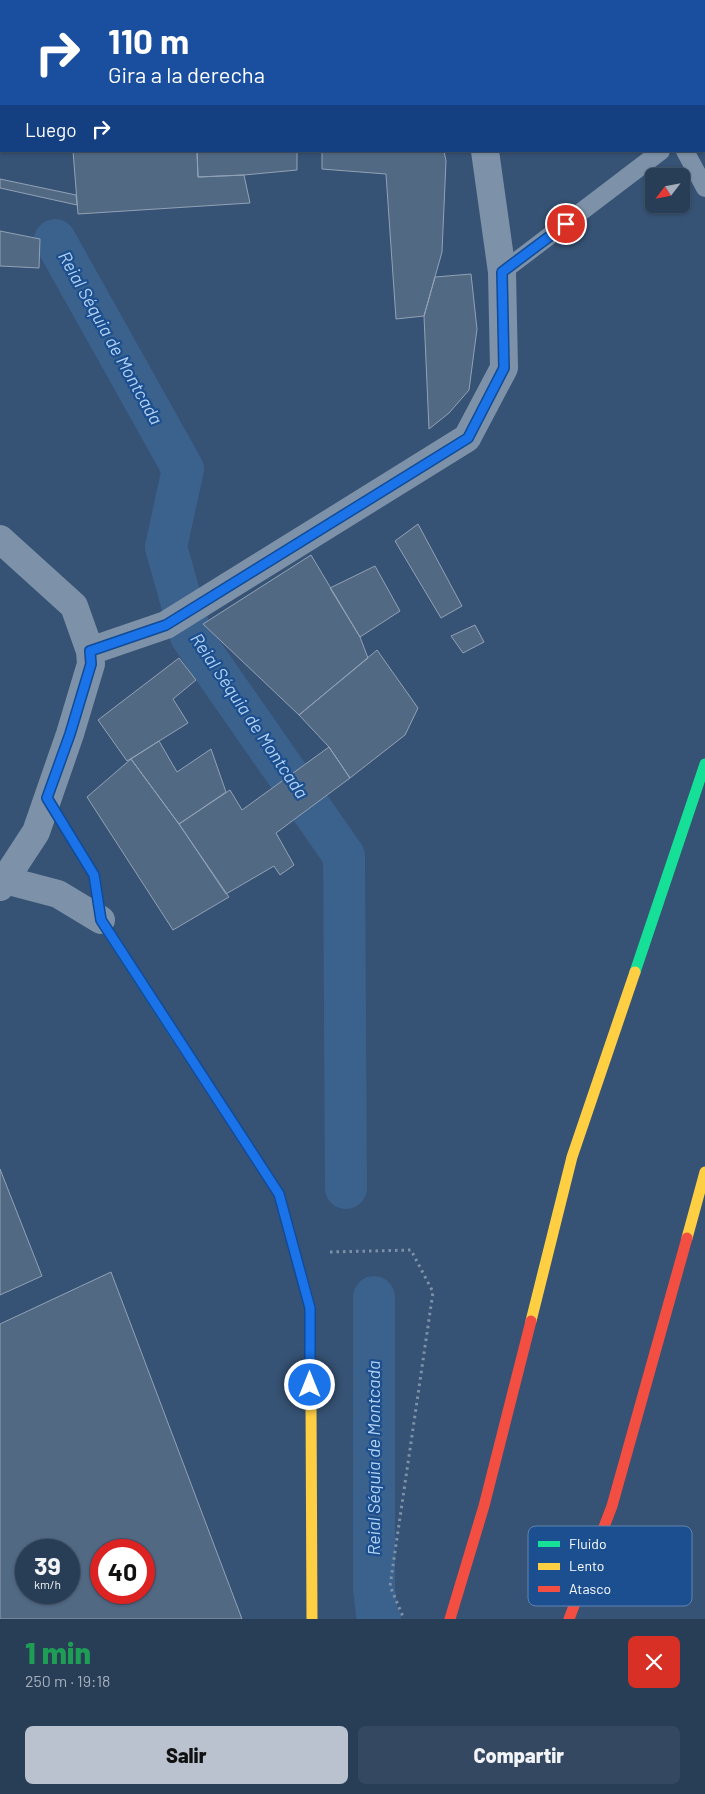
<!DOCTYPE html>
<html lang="es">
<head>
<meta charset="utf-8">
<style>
	body { margin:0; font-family:Barlow,sans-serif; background:#344961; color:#f1f3f6; height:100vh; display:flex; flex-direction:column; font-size:19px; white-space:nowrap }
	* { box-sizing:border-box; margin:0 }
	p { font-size:16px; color:#a5aeba }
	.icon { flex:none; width:28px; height:28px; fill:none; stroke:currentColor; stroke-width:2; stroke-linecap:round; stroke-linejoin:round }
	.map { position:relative; height:1619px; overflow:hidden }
	.details { display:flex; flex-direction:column; background:#283e57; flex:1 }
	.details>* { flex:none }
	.guide { position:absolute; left:0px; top:0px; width:705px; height:152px; box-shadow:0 1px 4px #0004,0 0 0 1px #44576d; background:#1a4fa0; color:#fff; overflow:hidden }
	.needle { width:32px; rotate:238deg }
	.buttons { position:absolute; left:645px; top:168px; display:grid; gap:10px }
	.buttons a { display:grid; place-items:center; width:45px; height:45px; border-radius:8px; background:#283e57; box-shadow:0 1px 4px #0004,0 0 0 1px #44576d; font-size:25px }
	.speed { position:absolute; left:15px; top:1539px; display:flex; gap:10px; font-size:25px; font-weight:700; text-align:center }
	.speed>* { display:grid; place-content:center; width:65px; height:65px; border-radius:50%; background:#283e57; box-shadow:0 1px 4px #0004,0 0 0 1px #44576d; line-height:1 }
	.speed small { font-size:12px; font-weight:400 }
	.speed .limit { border:8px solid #d22; background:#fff; color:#111 }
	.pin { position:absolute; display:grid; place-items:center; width:42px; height:42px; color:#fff; margin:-21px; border:2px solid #fff; border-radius:50%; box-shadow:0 1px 5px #0007 }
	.me { position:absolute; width:55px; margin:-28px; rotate:0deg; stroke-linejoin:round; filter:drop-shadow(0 0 4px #0008) }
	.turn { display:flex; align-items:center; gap:18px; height:105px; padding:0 25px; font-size:22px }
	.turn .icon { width:65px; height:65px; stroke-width:2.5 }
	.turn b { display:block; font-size:35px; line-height:42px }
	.then { display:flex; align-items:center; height:48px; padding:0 25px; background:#0003; gap:10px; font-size:19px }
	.round { display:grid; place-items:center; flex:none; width:52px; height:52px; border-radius:8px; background:#344961 }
	.summary { display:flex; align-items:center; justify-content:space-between; height:85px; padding:0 25px }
	h1 { font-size:30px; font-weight:800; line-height:38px; color:#1e9e55 }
	.cta { display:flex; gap:10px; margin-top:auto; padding:10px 25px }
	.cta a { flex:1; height:58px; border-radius:8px; background:#b9c2ce; color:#111; font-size:20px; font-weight:800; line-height:58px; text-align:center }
	.cta a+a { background:#344961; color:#f1f3f6 }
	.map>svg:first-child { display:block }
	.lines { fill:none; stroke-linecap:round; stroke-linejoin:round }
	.canal { stroke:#3b618d; stroke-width:42 }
	.building { fill:#526984; stroke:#92a2b6; fill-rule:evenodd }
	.path { stroke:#7d92a8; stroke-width:3; stroke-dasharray:2.5 4; stroke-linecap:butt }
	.lane { stroke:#7d92a8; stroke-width:18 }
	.street { stroke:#7d92a8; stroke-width:28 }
	.fast { stroke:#16e098; stroke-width:11 }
	.slow { stroke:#ffcf43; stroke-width:11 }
	.jam { stroke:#f24e42; stroke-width:11 }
	.route-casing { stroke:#114b97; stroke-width:12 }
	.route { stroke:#1a73e8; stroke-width:9 }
	.labels { text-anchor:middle; stroke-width:4.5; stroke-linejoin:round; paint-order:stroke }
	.water-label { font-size:18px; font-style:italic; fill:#b5d3f5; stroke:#1b4f8f }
	.key { fill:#1b4f8f; stroke:#5f84b1; stroke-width:1 }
	.key-label { font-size:14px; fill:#fff }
</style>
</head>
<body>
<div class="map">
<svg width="705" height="1619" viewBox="0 0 705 1619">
	<rect width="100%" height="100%" fill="#365274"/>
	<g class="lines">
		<path class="canal" d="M76 1 77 0
			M55 240 183 469 166 547 191 636 344 856 346 1188
			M374 1297V1589L377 1614 380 1619"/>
	</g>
	<path class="building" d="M1 0H33V1Z
		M201 0H348V1H201Z
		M0 19 1 20 0 101Z
		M73 151H197L198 177 244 175 250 203 78 214Z
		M197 151H297V170L244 175 198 177Z
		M322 151H444L446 161 442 252 424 316 396 319 386 174 322 169Z
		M0 179 76 195 77 205 0 188Z
		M0 231 40 239 39 268 0 266Z
		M471 274 477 329 469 390 449 413 429 429 424 316 435 277Z
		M418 524 462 606 441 618 395 541Z
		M311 555 360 637 368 658 299 715 203 624Z
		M375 566 400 611 360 637 330 588Z
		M475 625 484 642 463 653 451 636Z
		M377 650 418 708 405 735 350 778 329 747 299 715Z
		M179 658 196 680 173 699 188 723 127 761 98 720Z
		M159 741 177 772 211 749 226 792 179 824 131 759Z
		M329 747 350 778 276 833 294 865 280 875 274 866 226 894 179 824 230 790 242 810Z
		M131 759 179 824 229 897 173 930 87 797Z
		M0 1169 42 1276 0 1295Z
		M111 1272 242 1619H0V1324ZM26 1550H69V1592H26ZM101 1550H144V1592H101Z"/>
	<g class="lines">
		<path class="path" d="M330 1252 411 1250 433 1292 390 1586 404 1619"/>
		<path class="lane" d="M635 0V1
			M685 151 705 188
			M502 272 661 151"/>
		<path class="street" d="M587 1 588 0
			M0 539 74 606 90 651 91 664 70 734 36 832 0 887
			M90 651 166 625 467 438 504 368 502 272 485 151
			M5 880 58 894 101 920"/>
		<path class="fast" d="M47 798 94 875 101 920 176 1036
			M635 972 705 764"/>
		<path class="slow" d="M687 1238 705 1172
			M531 1321 572 1157 635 972
			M311 1400 312 1619"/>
		<path class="jam" d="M176 1036 279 1194 310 1307 311 1400
			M450 1619 484 1506 531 1321
			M569 1619 612 1506 687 1238"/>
	</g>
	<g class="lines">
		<g class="route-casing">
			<path id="route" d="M310 1385V1308L279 1194 101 920 94 875 47 798 70 734 91 664 90 651 166 625 468 438 504 368 502 272 566 224"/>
		</g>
		<use href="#route" class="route"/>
	</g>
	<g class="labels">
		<g class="water-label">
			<text transform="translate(110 338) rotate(61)" y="6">Reial Séquia de Montcada</text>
			<text transform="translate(249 716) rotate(56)" y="6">Reial Séquia de Montcada</text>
			<text transform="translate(374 1458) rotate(-90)" y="6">Reial Séquia de Montcada</text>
		</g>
	</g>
	<rect x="528" y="1526" width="164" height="80" rx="8" class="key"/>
	<rect x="538" y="1541" width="22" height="6" fill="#16e098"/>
	<rect x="538" y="1563" width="22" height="7" fill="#ffcf43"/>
	<rect x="538" y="1586" width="22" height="6" fill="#f24e42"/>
	<g class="key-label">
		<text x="569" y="1549">Fluido</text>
		<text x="569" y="1571">Lento</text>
		<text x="569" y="1594">Atasco</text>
	</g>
</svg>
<div class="buttons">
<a><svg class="needle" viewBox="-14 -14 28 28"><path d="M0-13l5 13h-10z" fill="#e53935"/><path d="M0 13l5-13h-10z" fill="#a5aeba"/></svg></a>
</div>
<div class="speed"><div>39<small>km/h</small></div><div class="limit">40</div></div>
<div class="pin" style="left:566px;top:224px;background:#d93025"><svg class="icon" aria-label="arrive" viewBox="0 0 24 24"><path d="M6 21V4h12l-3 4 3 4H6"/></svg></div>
<svg class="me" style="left:310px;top:1385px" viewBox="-20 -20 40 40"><circle r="17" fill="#1a73e8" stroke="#fff" stroke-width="3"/><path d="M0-11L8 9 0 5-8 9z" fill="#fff"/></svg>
<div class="guide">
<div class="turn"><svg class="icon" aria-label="right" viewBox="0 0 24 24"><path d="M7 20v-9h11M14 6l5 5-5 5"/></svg><div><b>110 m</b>Gira a la derecha</div></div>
<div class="then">Luego<svg class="icon" aria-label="right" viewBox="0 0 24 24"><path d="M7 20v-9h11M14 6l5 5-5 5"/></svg></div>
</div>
</div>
<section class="details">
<div class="summary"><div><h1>1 min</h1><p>250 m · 19:18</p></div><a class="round" style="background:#d93025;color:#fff"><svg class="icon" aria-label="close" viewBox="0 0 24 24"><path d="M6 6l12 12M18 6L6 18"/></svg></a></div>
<div class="cta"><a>Salir</a><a>Compartir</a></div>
</section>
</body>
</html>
